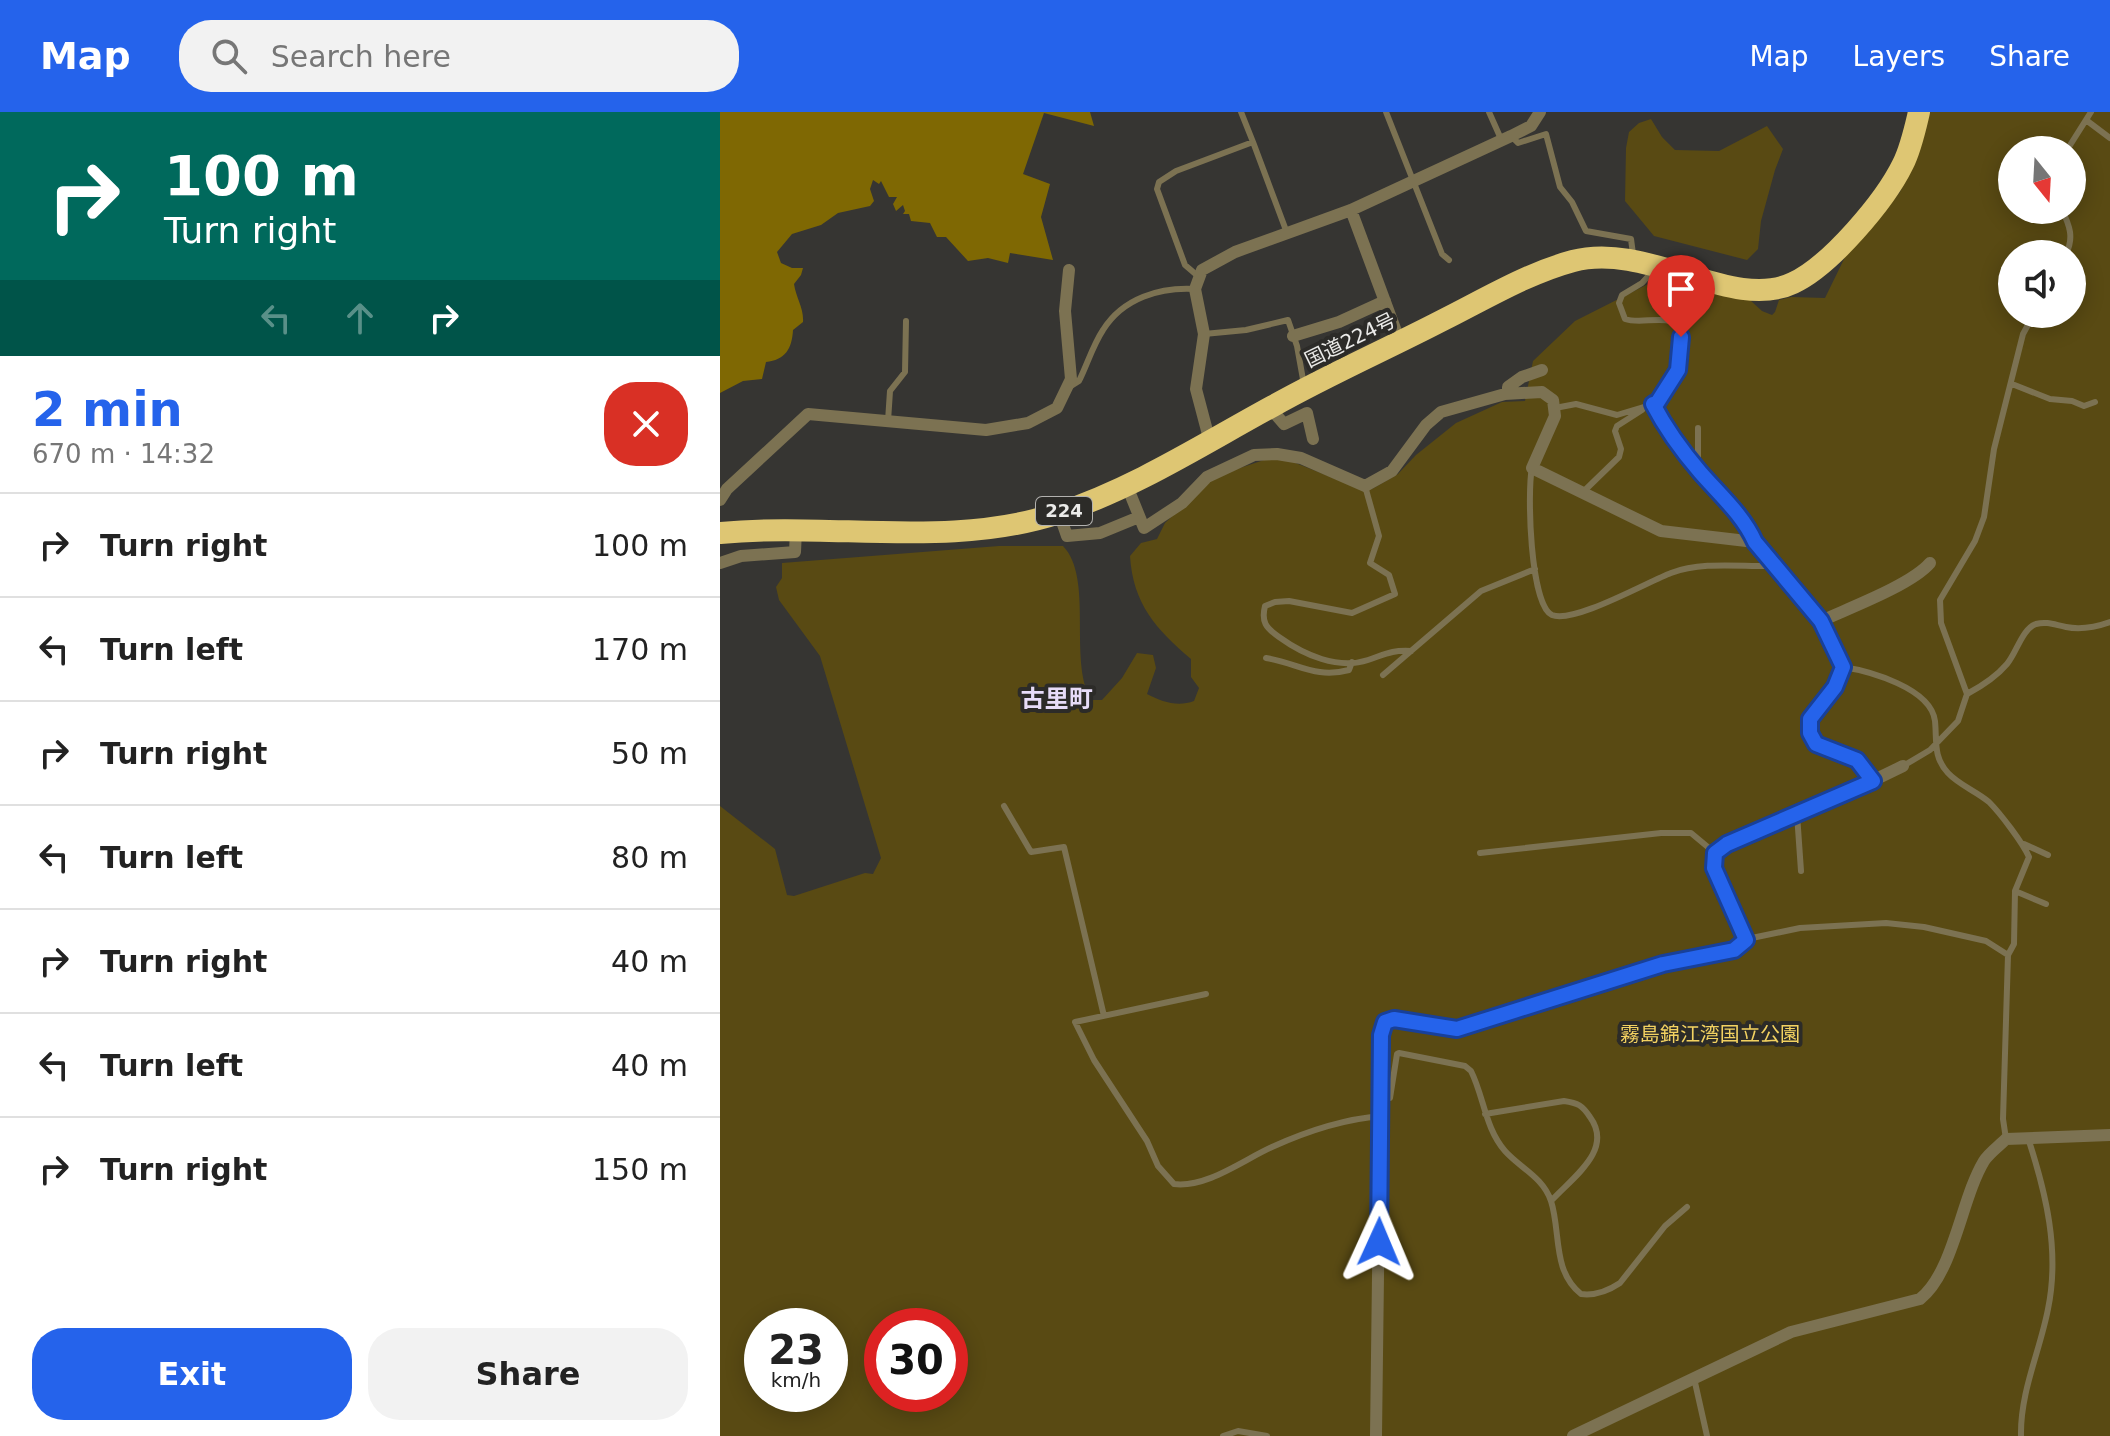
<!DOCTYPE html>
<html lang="en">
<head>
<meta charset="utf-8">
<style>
	body { margin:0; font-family:"DejaVu Sans","Noto Sans JP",sans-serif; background:#f2f2f2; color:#222; height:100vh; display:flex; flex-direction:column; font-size:30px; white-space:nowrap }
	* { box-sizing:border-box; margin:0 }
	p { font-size:26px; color:#767676 }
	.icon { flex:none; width:44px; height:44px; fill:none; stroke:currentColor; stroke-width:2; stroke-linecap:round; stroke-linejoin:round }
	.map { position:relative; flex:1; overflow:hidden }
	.sheet { display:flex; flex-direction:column; background:#fff; width:720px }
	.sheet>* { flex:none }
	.banner { background:#00695c; color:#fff; overflow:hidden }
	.needle { width:52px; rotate:162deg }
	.controls { position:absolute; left:1278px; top:24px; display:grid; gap:16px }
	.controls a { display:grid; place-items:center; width:88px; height:88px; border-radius:50%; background:#fff; box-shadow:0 4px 20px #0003; font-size:40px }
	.speed { position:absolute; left:24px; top:1196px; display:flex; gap:16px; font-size:40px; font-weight:700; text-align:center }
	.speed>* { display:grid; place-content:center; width:104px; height:104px; border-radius:50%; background:#fff; box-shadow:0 4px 20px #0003; line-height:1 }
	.speed small { font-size:20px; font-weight:400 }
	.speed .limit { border:12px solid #d22; background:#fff; color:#111 }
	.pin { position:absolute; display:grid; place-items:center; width:68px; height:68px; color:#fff; margin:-82px -34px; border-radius:50% 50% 50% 0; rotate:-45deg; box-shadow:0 0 8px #0007 }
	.pin .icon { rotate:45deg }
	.me { position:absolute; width:88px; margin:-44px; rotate:1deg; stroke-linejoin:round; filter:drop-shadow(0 0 6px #0008) }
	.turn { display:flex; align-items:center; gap:28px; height:168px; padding:0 32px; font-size:36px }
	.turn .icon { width:104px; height:104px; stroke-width:2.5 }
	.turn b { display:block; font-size:56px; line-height:68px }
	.lanes { display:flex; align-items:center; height:76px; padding:0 32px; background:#0003; justify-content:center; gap:40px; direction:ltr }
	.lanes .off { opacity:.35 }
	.round { display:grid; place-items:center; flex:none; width:84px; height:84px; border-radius:32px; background:#f2f2f2 }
	.overview { display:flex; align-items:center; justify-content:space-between; height:136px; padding:0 32px }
	h1 { font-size:48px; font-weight:700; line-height:60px; color:#2563eb }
	.cta { display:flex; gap:16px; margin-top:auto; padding:16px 32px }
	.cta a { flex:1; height:92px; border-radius:32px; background:#2563eb; color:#fff; font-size:32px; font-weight:700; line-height:92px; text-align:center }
	.cta a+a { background:#f2f2f2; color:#222 }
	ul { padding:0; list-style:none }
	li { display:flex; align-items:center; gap:24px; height:104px; padding:0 32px; border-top:2px solid #e0e0e0 }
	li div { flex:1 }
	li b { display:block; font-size:30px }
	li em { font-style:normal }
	header { display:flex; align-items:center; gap:48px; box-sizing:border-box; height:112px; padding:0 40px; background:#2563eb; color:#fff }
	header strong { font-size:38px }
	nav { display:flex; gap:44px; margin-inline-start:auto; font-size:28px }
	.search { width:560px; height:72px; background:#f2f2f2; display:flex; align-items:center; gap:20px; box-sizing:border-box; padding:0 28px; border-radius:32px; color:#767676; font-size:30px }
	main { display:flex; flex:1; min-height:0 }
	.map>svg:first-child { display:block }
	.green { fill:#594a13; fill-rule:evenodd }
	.water { fill:#7f6803 }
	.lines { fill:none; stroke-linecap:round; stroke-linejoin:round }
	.lane { stroke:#7c7252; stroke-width:6 }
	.street { stroke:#7c7252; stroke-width:12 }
	.highway { stroke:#dec673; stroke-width:22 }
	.route-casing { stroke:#184099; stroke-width:20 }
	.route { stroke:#2563eb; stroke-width:14 }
	.labels { text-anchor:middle; stroke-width:8; stroke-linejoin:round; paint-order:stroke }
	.shield { fill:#2c2b28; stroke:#b2b1af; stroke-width:2 }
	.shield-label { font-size:18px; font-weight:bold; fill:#ebebe9 }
	.street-label { font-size:20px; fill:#ebebe9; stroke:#2c2b28 }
	.park-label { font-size:20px; fill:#f3d261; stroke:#2c2b28 }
	.quarter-label { font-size:24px; font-weight:bold; fill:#e7dcf8; stroke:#2c2b28 }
</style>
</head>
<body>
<header>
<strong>Map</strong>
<div class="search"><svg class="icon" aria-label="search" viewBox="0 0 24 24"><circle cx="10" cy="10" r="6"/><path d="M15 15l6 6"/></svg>Search here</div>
<nav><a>Map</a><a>Layers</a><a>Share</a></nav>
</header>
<main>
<section class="sheet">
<div class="banner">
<div class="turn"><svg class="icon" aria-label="right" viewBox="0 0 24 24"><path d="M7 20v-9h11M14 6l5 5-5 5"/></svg><div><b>100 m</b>Turn right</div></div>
<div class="lanes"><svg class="icon off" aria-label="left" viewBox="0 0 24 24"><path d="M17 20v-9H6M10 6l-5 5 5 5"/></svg><svg class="icon off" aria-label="ahead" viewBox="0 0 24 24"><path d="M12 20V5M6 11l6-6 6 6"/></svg><svg class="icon" aria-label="right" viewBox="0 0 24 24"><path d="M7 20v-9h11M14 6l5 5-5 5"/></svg></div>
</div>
<div class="overview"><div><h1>2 min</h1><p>670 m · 14:32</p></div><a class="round" style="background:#d93025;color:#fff"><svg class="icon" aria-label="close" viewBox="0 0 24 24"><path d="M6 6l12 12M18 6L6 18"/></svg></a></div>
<ul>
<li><svg class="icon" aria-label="right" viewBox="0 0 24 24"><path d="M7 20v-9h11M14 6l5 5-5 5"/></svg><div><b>Turn right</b></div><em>100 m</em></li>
<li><svg class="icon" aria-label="left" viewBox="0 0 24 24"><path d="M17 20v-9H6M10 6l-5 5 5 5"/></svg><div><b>Turn left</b></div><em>170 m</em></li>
<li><svg class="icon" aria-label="right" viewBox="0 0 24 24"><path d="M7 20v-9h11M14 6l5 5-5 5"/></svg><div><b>Turn right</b></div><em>50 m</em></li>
<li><svg class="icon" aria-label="left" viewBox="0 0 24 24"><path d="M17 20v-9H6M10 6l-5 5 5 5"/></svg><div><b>Turn left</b></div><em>80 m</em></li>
<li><svg class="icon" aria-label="right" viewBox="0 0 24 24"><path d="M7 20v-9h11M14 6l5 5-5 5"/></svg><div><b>Turn right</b></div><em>40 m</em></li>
<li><svg class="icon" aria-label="left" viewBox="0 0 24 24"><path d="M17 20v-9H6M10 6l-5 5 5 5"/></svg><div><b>Turn left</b></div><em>40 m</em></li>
<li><svg class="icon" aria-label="right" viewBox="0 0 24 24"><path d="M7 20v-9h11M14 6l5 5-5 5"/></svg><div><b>Turn right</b></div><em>150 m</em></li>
</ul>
<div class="cta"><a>Exit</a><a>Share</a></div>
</section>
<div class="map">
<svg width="1390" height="1324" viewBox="0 0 1390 1324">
	<rect width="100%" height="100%" fill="#363532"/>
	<path class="green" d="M1210 0H1390V1324H0V694L55 737 67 783 74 784 145 761 153 762 161 746 100 544 59 488 56 475 62 466V451L279 434H343C374 466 348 548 371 588H382L402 566 417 541 433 543 436 556 427 582C442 590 458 595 474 589L479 576 471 565V547C436 517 413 492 410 444L421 431 437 427 445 411 493 365 547 347 568 348 636 375 652 377 678 362 696 343 736 311 782 290 805 289 813 249 855 209 938 167 955 168 1030 188 1042 199 1052 203 1055 200 1059 188 1071 185 1105 186 1126 143 1180 80 1202 31ZM1292 38H1352V98H1292ZM1292 142H1352V202H1292ZM42 1214H110V1282H42ZM162 1214H230V1282H162Z
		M931 7 942 25 955 38 999 39 1047 14 1063 37 1055 58 1041 109 1038 137 1027 148 934 124 905 89 906 36 909 20 919 11Z"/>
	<path class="water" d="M0 0H370L374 14 324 1 303 62 330 72 321 105 333 148 290 141 288 151 268 146 248 149 226 125H217L210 111 191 109 189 102H183L185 99 183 93 176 99 173 92 177 85H169L161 69 159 72 153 68 150 77 154 89 150 94 118 101 101 113 72 122 57 140 61 151 72 156H83L81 163 74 172C76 186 84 196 83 210L73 218C72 237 65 248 46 250L42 267 23 269 0 281Z"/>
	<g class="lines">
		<path class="lane" d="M521 0 533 30
			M666 0 722 142 729 148
			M769 0 781 27
			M1366 8 1390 26
			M791 24 798 31 826 22 840 75 852 90 866 119 911 127 913 142
			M1347 38 1371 0
			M1342 98C1350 114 1354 126 1346 142
			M479 165 465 153 437 77 439 70 456 59 533 30 567 121
			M484 222 526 218 568 208 577 234 584 273
			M1292 272 1330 287 1352 289 1364 294 1375 290
			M351 274 359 269C367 253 373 233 383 218 403 186 440 175 475 177
			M933 292C946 317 962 339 980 360 999 383 1023 403 1035 430
			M835 296 856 292 897 303 937 291 958 258 960 215C947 201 922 213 905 207L899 191 902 183 922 171 933 159
			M168 309 170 279 185 260 186 209
			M812 356C807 379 810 493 832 503 854 512 929 469 951 461 983 449 1021 455 1054 454
			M978 358V316
			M645 374 659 424 650 451 669 463 675 482 632 501 569 489 555 490 545 494C541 510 546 516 559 525 584 543 618 558 648 548 666 542 671 538 691 539
			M863 380 899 345 901 337 895 319 897 314 922 298
			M546 546C578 551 595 567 629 558L632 550
			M1123 555C1149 559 1211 576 1215 609 1217 629 1213 645 1228 661 1239 673 1256 679 1269 690 1280 701 1303 731 1309 745L1295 779 1294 832 1288 843
			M663 563 761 479 815 457
			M1247 582C1262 574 1276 565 1287 552 1297 540 1302 517 1316 512 1327 509 1335 513 1346 515 1361 518 1376 515 1390 510
			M1183 654 1210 638 1238 609 1247 582 1221 511 1220 488 1255 429 1264 405 1274 337 1303 222 1314 202
			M284 694 311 740 344 735 384 904
			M1077 702 1081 759
			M1304 732 1328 743
			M760 741 941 721H971L995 741
			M1295 779 1326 792
			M1027 827 1080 816 1166 811 1204 815 1266 829 1288 843 1283 1007 1286 1027
			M486 882 355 910 374 948 427 1029 438 1054 454 1072C487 1076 523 1048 552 1035 585 1020 625 1007 661 1004
			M661 987 670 986 677 942 679 941 745 954 751 959C764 985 765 1016 785 1039 800 1056 823 1065 831 1089 841 1120 832 1159 861 1182 876 1184 888 1179 900 1171L945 1114 967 1095
			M765 1002 844 989C858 991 862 993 870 1005 894 1038 853 1065 831 1089
			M974 1266 987 1324
			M503 1324 518 1319 547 1324
			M1301 1324C1300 1280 1320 1239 1328 1197 1340 1139 1326 1081 1308 1026"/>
		<path class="street" d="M631 98 680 230
			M573 224 619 210 665 189
			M788 281V275L802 265 822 258
			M550 296 564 312 587 301 593 327
			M490 330 476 277 484 222 475 177 482 158 515 140 631 98 791 24 811 14 820 0
			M407 374 424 416 462 391 487 365 534 343 557 342 581 346 645 374 672 359 706 313 721 300 785 282 822 280 833 288 835 304 812 356 941 419 1035 430 1101 509 1123 555 1115 575 1090 607C1091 647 1115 630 1137 648 1143 653 1148 663 1153 669
			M0 388 7 377 88 302 266 318 308 311 337 296 351 267 345 199 349 158
			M339 401 347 424 380 421 419 405
			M0 451 21 444 75 440 76 418
			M1101 509C1129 496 1191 473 1210 451
			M656 1324 661 923 665 910 674 907 737 917 943 852 1014 838 1026 828 994 756 995 741 1007 732 1117 686 1183 654
			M853 1324 1071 1220 1200 1187C1234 1160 1241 1087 1264 1049 1269 1041 1279 1034 1286 1027L1390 1023"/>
		<path class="highway" d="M0 421C113 410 229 437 339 401 415 376 483 332 553 294 608 263 667 237 723 208 765 187 808 161 853 149 927 129 1013 200 1073 171 1110 154 1165 89 1183 52 1191 36 1195 17 1199 0"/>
	</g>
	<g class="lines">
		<g class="route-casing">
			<path id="route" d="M659 1130 661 923 665 910 674 907 737 917 943 852 1014 838 1026 828 994 756 995 741 1007 732 1153 669 1137 648 1096 632 1090 621V607L1115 575 1123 555 1101 509 1035 430C1023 403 1000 383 980 360 962 339 946 317 933 292L937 291 958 258 961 225"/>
		</g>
		<use href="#route" class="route"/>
	</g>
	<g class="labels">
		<rect class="shield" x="316" y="385" width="56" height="28" rx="6"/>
		<g class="shield-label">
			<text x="344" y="405">224</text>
		</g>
		<g class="street-label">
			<text transform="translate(630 228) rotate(-26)" y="7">国道224号</text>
		</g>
		<g class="park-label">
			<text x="990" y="929">霧島錦江湾国立公園</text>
		</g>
		<g class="quarter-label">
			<text x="337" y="595">古里町</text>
		</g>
	</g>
</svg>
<div class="controls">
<a><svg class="needle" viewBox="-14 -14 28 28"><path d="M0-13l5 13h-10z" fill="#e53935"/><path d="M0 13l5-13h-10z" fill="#767676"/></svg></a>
<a><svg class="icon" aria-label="sound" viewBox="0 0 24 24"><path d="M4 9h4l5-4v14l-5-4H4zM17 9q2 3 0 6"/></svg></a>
</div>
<div class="speed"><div>23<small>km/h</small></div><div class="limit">30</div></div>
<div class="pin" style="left:961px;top:225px;background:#d93025"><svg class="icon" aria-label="arrive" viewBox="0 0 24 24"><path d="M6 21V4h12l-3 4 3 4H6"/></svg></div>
<svg class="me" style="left:659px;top:1130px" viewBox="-20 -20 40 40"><path d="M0-17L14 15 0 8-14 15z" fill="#2563eb" stroke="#fff" stroke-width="4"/></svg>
</div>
</main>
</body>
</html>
